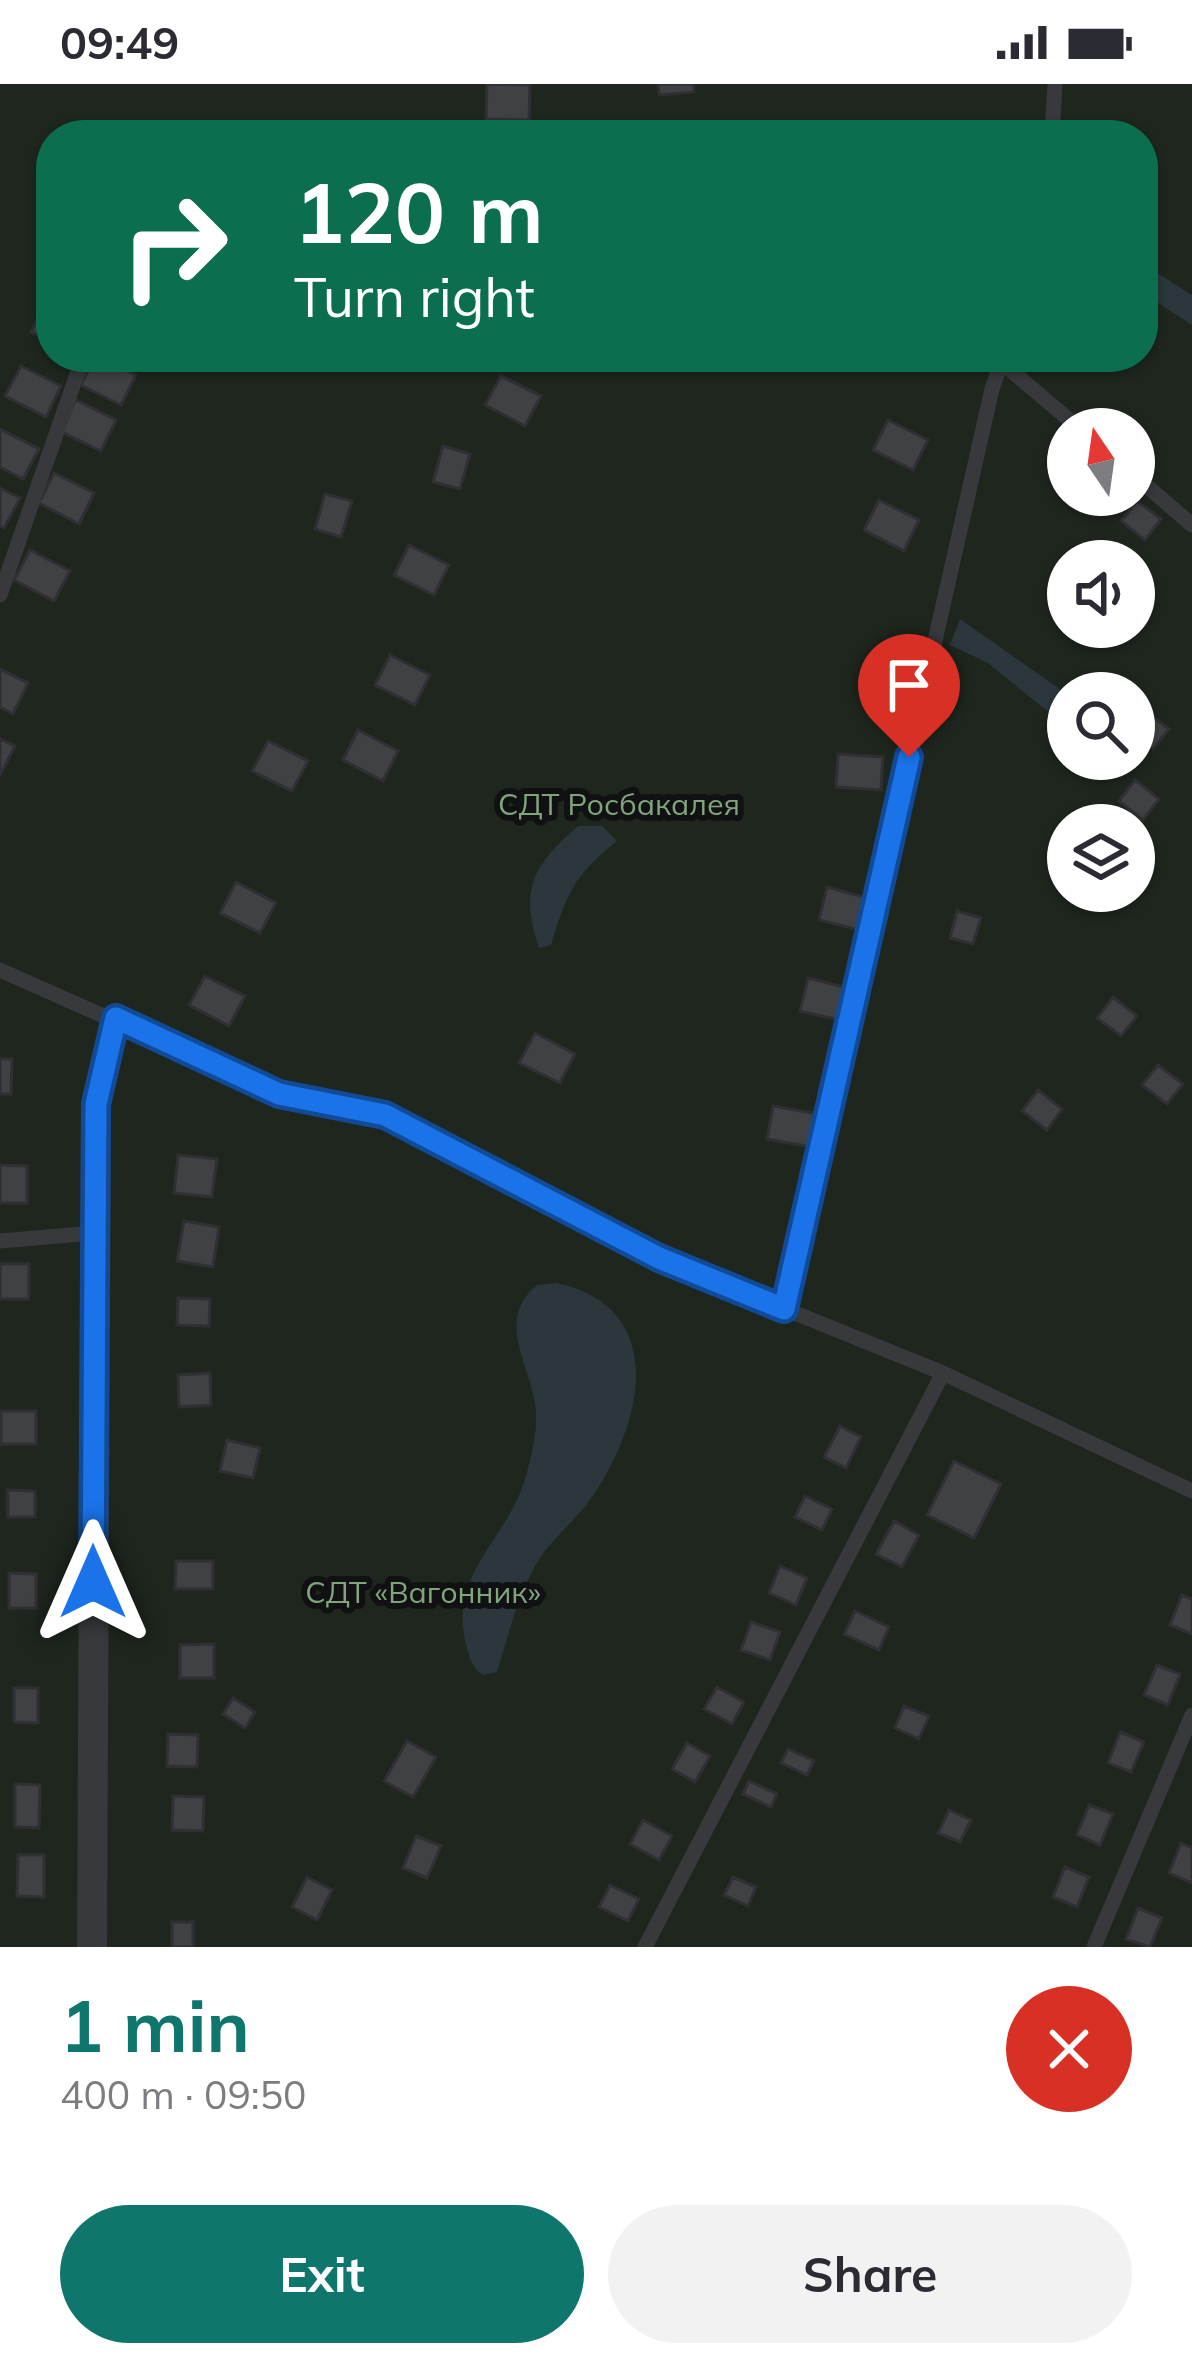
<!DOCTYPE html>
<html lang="en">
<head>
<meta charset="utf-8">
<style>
	body { margin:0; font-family:Mulish,sans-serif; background:#f2f2f3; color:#2b2b33; height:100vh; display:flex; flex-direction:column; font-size:45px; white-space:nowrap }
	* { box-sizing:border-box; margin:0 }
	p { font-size:39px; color:#7c7c81 }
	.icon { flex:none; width:66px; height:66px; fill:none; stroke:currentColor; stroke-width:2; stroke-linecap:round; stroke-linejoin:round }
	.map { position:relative; height:1863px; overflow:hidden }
	.panel { display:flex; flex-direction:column; background:#fff; flex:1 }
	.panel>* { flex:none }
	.guide { position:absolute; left:36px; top:36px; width:1122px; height:252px; border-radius:48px; box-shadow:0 3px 9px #0004; background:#0b6e4f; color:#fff; overflow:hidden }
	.needle { width:78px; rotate:347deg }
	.controls { position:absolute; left:1047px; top:324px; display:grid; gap:24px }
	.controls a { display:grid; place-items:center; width:108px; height:108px; border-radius:50%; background:#fff; box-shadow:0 3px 9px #0004; font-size:60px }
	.pin { position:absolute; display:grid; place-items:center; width:102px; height:102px; color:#fff; margin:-123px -51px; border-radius:50% 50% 50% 0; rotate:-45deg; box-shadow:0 0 12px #0007 }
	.pin .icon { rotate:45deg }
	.me { position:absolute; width:132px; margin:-66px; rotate:0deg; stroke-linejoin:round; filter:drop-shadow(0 0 9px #0008) }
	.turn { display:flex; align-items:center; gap:42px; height:252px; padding:0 60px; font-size:54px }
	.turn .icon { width:156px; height:156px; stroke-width:2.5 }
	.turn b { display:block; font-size:84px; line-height:102px }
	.round { display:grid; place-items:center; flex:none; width:126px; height:126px; border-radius:63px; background:#f2f2f3 }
	.headline { display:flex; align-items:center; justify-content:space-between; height:204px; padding:0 60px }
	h1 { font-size:72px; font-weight:700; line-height:90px; color:#0f766e }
	.button { display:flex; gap:24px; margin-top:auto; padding:24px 60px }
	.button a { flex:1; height:138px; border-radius:72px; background:#0f766e; color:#fff; font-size:48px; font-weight:700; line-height:138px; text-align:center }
	.button a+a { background:#f2f2f3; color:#2b2b33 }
	.status { display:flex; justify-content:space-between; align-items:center; height:84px; padding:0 60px; background:#fff; direction:ltr }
	.status svg { height:33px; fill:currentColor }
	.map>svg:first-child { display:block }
	.green { fill:#1e261e; fill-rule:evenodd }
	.water { fill:#2b373d }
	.building { fill:#404145; stroke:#303034; stroke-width:3 }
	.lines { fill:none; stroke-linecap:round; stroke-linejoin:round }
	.service { stroke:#37393d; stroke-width:15 }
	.minor { stroke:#37393d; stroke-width:30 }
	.route-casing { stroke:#114b97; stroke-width:30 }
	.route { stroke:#1a73e8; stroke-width:21 }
	.labels { text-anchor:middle; stroke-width:12; stroke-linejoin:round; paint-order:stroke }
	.park-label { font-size:30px; fill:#80a57d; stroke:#111113 }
</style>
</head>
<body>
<div class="status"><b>09:49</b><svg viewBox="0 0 49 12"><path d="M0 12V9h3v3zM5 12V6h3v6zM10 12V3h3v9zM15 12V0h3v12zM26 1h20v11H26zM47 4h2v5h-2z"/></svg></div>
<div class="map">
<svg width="1192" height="1863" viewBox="0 0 1192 1863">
	<rect width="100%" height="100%" fill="#161618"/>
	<path class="green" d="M0 0H1192V1863H0ZM51 51H1143V273H51ZM1068 345H1134V411H1068ZM1068 477H1134V543H1068ZM1068 609H1134V675H1068ZM1068 741H1134V807H1068Z"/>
	<path class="water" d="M1143 180 1192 211V241L1143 209Z
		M960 535 1057 603 1068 614V629L1051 630 988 579 950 561Z
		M578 742H602L617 757C574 791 567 809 551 861L539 864C519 805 533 781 578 742Z
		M556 1199C671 1223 642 1341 592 1413 575 1438 549 1456 534 1484 516 1517 508 1553 497 1588L483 1591C471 1583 470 1574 466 1560 448 1488 508 1456 526 1392 532 1370 539 1342 535 1319 528 1277 496 1235 537 1201Z"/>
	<path class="building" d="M487 0 530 1 529 36 486 35Z
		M658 0H693L694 8 659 11Z
		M46 218 51 220V258L31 248Z
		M95 273 136 291 121 321 81 301Z
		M21 282 61 302 46 333 5 312Z
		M501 292 541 312 525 342 485 321Z
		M76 316 116 336 101 367 60 347Z
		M888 336 928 356 913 386 873 366Z
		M0 345 39 365 23 395 0 383Z
		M1068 360V391L1053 380Z
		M443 362 470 370 460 405 433 398Z
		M54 389 94 409 79 440 39 419Z
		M0 404 20 414 4 444 0 442Z
		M325 410 352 417 341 453 315 445Z
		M879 416 919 436 904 467 864 446Z
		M1137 417 1161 435 1145 456 1121 437Z
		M409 461 449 481 434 511 394 491Z
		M30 466 70 487 54 517 14 496Z
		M390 571 430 591 415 621 375 601Z
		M0 585 28 599 13 630 0 623Z
		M1144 626 1169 645 1153 665 1134 651V639Z
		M358 646 398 667 383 697 343 676Z
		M0 655 15 662 0 691Z
		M268 657 308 677 292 707 252 687Z
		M838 670 883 673 881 706 836 703Z
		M1135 696 1159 715 1143 736 1119 717Z
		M236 798 276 819 260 849 220 829Z
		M827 803 871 815 863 847 819 836Z
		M957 827 981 834 973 860 950 854Z
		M205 892 245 912 229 942 189 921Z
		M808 894 852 905 844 937 800 927Z
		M1113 913 1137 932 1121 952 1097 934Z
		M535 949 575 970 560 999 519 979Z
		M0 975H12L11 1010H0Z
		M1158 981 1183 1000 1167 1020 1142 1001Z
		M1038 1006 1062 1025 1047 1046 1022 1027Z
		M773 1022 818 1030 812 1063 767 1055Z
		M178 1071 217 1075 212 1113 174 1109Z
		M0 1081 27 1082V1119H0Z
		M184 1137 219 1143 213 1183 177 1177Z
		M0 1180H29V1215H0Z
		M178 1214 210 1215 209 1242 177 1241Z
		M210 1289 211 1321 179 1323 178 1291Z
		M1 1327H36V1360H1Z
		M840 1342 861 1353 846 1384 824 1373Z
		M227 1356 260 1364 253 1394 220 1387Z
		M954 1377 1001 1400 974 1454 927 1431Z
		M8 1406 35 1407V1433H8Z
		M805 1412 832 1425 822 1446 795 1433Z
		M894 1437 919 1451 902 1483 876 1470Z
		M176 1477H213V1505H175Z
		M780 1482 807 1494 796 1521 769 1509Z
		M9 1489 36 1490V1524H9Z
		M1182 1511 1192 1515V1550L1170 1541Z
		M855 1527 889 1543 879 1566 844 1550Z
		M751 1538 780 1548 770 1576 741 1566Z
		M214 1560V1594H180V1561Z
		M1157 1581 1180 1590 1168 1621 1144 1611Z
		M717 1603 744 1618 732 1640 704 1625Z
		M14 1604H38V1639L14 1638Z
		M233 1614 255 1628 245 1644 223 1630Z
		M904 1622 929 1632 919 1655 895 1644Z
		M1120 1648 1144 1658 1131 1688 1108 1679Z
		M168 1650 198 1651 197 1683 167 1682Z
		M407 1657 436 1673 413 1713 384 1697Z
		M687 1659 710 1672 695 1698 672 1685Z
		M788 1665 814 1677 807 1691 781 1679Z
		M749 1697 777 1710 771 1723 743 1710Z
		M15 1700 40 1701 39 1744 15 1743Z
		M173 1712 204 1713 203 1747 172 1746Z
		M1089 1721 1113 1730 1100 1761 1077 1751Z
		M949 1726 971 1736 960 1758 938 1749Z
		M643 1736 672 1752 659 1776 630 1760Z
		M416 1752 441 1762 427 1794 403 1784Z
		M1181 1759 1192 1764V1799L1169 1789Z
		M18 1771H44V1813L17 1812Z
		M1065 1783 1089 1793 1077 1823 1053 1813Z
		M307 1793 332 1806 317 1836 292 1823Z
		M733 1793 756 1803 748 1822 724 1811Z
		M610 1801 639 1815 628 1837 599 1823Z
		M1138 1824 1162 1834 1150 1863 1126 1855Z
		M172 1838H193V1863H172Z"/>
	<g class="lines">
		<path class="service" d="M1052 51 1055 0
			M1001 278 1080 345
			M1134 391 1192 441
			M0 511 83 273
			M0 886 279 1010 384 1031 659 1174 943 1289 1192 1407
			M0 1157 94 1149
			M784 1224 992 305 1003 273
			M645 1863 943 1289
			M1094 1863 1192 1631"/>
		<path class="minor" d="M92 1863 96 1020 116 934"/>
	</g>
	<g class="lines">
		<g class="route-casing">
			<path id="route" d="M93 1498 96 1020 116 934 279 1010 385 1031 659 1174 784 1225 909 673"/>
		</g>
		<use href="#route" class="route"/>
	</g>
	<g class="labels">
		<g class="park-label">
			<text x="619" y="731">СДТ Росбакалея</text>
			<text x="423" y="1519">СДТ «Вагонник»</text>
		</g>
	</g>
</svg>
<div class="controls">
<a><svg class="needle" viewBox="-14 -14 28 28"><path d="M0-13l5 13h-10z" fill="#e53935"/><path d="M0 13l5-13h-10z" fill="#7c7c81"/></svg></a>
<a><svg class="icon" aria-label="sound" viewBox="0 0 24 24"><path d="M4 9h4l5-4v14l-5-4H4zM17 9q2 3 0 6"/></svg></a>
<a><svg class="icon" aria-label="search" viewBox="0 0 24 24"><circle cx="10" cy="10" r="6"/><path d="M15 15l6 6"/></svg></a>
<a><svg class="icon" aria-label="layers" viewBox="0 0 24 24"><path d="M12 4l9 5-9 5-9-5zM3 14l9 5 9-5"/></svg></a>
</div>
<div class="pin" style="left:909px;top:673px;background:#d93025"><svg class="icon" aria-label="arrive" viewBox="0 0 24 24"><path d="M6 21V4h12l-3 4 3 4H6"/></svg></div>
<svg class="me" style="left:93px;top:1498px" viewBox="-20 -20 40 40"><path d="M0-17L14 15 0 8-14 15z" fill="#1a73e8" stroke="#fff" stroke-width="4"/></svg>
<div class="guide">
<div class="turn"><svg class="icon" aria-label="right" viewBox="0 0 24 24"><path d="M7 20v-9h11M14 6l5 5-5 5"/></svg><div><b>120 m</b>Turn right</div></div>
</div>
</div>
<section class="panel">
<div class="headline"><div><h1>1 min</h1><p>400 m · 09:50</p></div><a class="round" style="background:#d93025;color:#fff"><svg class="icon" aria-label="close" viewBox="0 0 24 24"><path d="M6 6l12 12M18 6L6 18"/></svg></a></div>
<div class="button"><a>Exit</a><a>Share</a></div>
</section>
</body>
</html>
